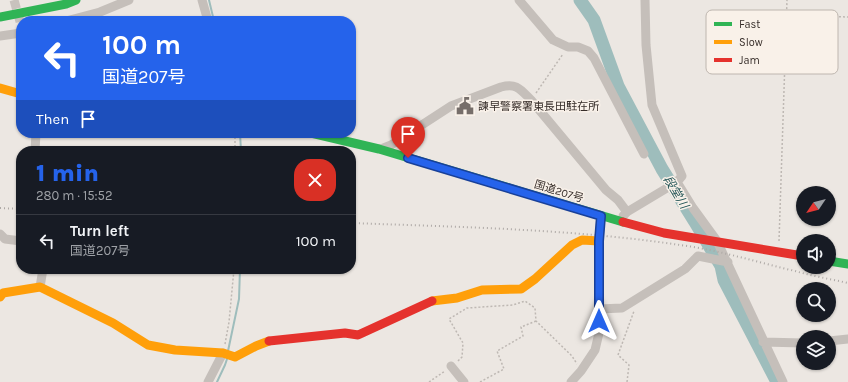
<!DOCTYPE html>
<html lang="en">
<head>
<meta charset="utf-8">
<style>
	body { margin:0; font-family:Karla,"Noto Sans JP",sans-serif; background:#20242c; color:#f1f3f6; height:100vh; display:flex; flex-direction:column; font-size:15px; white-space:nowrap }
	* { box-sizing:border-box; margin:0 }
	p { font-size:13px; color:#9ea1a6 }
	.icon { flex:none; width:22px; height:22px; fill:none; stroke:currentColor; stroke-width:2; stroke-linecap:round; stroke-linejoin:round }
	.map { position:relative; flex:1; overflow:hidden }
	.side { position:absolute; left:16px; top:146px; width:340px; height:128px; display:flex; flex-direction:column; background:#171b24; border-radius:16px; box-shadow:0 1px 3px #0004 }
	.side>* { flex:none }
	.hud { position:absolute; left:16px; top:16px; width:340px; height:122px; border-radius:16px; box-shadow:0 1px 3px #0004; background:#2563eb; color:#fff; overflow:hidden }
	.needle { width:26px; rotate:235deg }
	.controls { position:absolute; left:796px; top:186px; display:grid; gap:8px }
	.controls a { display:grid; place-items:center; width:40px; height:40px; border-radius:50%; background:#171b24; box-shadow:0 1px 3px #0004; font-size:20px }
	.pin { position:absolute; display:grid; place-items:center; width:34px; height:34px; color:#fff; margin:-41px -17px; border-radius:50% 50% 50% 0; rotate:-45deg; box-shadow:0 0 4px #0007 }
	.pin .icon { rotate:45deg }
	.me { position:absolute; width:44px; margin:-22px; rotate:0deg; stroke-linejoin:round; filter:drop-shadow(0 0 3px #0008) }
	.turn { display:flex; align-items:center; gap:14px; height:84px; padding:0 20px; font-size:18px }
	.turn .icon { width:52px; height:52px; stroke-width:2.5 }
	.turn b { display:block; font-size:28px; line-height:34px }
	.then { display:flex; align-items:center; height:38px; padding:0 20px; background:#0003; gap:8px; font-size:15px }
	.round { display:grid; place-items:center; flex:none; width:42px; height:42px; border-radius:16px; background:#20242c }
	.headline { display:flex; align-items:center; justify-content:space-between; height:68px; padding:0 20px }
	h1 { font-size:24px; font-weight:800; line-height:30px; color:#2563eb }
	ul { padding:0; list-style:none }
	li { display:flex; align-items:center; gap:12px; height:52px; padding:0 20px; border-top:1px solid #363941 }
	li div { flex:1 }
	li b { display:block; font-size:15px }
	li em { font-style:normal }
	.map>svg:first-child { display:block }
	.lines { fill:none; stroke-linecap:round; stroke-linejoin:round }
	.stream { stroke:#9ebdbc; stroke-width:2 }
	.river { stroke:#9ebdbc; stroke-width:13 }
	.street-tunnel { stroke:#c8c2bd; stroke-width:9; stroke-dasharray:9 4.5; stroke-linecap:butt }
	.path { stroke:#beb8b3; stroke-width:1.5; stroke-dasharray:2 2; stroke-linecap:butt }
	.street { stroke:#c5bfba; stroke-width:9 }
	.fast { stroke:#30b455; stroke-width:9 }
	.slow { stroke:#ff9f0a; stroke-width:9 }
	.jam { stroke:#e5322d; stroke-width:9 }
	.rail { stroke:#ada8a5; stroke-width:2; stroke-dasharray:1 3; stroke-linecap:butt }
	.route-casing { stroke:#184099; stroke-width:10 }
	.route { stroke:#2563eb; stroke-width:7 }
	.labels { text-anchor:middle; stroke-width:3; stroke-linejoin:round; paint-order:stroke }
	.poi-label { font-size:11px; fill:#362d29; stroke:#f9f1e9; text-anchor:start }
	.street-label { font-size:11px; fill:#362d29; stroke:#f9f1e9 }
	.water-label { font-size:12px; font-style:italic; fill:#205355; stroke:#f9f1e9 }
	.key { fill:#f9f1e9; stroke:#beb6af; stroke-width:1 }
	.key-label { font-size:11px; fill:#362d29 }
</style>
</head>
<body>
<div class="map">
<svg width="848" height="382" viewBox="0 0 848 382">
	<rect width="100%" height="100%" fill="#ece7e2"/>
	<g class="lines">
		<path class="stream" d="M209 0 214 21
			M240 133 241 151
			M228 351 239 299 240 269
			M217 382 225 365 227 359"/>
		<path class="river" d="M580 0 594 20 618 86 662 169 695 222 721 266 724 280 777 382"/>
		<path class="street-tunnel" d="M14 0 21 25"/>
		<path class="path" d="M787 15 848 17
			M536 93 563 54
			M235 133V151
			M779 241 787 0
			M225 344 229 322 234 269
			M458 361 462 357 463 343 449 319 467 308 513 305 525 301 535 308 536 321 572 356 577 364
			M429 382 445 371
			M480 382 504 369 497 351 523 336 521 327 536 321
			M627 382 629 365 618 355 634 311"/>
		<path class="street" d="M202 0 208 21
			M519 0 553 40 568 47H578L588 51 594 58 644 154
			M66 21 100 12 129 0
			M0 36 21 33
			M381 149 391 145 451 106 501 87C517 83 520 89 531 100L606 190 618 200 627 212
			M35 151 36 133
			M677 182 693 208 717 241 783 382
			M623 216 627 212 677 182 682 176 652 105 646 45 645 0
			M0 234 5 239 21 241
			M40 287 43 269
			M599 309 622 308 685 269 698 256 728 262
			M829 341 848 339
			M763 342 803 343
			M451 366 464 382
			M208 382 223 353
			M571 382 581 371 595 350 599 333V241L601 216"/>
		<path class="fast" d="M0 17 66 4 76 0
			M311 133 379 149 623 222
			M829 261 848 264"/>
		<path class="slow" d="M0 88 21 94
			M0 297 3 293 40 287 113 323 148 345 175 350 223 353 235 357 256 346 269 341
			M432 301 457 298 482 290 521 289 535 279 572 245 582 240 599 241"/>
		<path class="jam" d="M623 222 664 233 803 256
			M269 341 345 333 358 335 432 301"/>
		<path class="rail" d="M0 208 21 209
			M351 223C459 227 573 229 680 245 719 250 756 262 795 271 812 276 830 279 848 283"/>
	</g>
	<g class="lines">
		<g class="route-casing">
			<path id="route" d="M408 158 601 216 599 241V321"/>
		</g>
		<use href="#route" class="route"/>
	</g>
	<defs>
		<g id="civic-bare" transform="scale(1.38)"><path d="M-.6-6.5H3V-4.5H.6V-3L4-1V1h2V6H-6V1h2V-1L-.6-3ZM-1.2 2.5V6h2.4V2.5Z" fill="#766e6a" stroke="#f9f1e9" stroke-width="2.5" paint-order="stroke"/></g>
	</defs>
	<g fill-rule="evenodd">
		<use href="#civic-bare" x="465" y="106"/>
	</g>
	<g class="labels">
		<g class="poi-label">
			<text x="478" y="110">諫早警察署東長田駐在所</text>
		</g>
		<g class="street-label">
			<text transform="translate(559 191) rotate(17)" y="4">国道207号</text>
		</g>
		<g class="water-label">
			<text transform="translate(676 192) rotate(59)" y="4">段堂川</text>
		</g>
	</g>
	<rect x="706" y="10" width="132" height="64" rx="6" class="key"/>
	<rect x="714" y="22" width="18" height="4" fill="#30b455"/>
	<rect x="714" y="40" width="18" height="4" fill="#ff9f0a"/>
	<rect x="714" y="58" width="18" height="4" fill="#e5322d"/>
	<g class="key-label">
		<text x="739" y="28">Fast</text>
		<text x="739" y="46">Slow</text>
		<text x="739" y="64">Jam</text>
	</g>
</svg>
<div class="controls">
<a><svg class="needle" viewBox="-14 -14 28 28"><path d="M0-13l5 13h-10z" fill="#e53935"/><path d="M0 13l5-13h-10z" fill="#9ea1a6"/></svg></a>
<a><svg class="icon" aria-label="sound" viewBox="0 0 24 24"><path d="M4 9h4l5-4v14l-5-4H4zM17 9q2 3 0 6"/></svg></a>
<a><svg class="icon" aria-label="search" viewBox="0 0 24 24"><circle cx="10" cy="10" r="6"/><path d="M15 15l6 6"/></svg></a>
<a><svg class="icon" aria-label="layers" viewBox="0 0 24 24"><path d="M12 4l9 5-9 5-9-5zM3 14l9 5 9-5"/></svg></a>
</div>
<div class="pin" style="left:408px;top:158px;background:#d93025"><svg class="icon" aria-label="arrive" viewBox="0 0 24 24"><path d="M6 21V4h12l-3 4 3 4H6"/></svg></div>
<svg class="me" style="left:599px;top:321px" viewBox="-20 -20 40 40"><path d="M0-17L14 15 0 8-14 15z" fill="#2563eb" stroke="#fff" stroke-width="4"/></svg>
<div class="hud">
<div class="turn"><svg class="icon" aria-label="left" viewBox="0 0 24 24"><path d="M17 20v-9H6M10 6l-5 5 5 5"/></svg><div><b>100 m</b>国道207号</div></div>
<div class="then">Then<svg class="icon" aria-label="arrive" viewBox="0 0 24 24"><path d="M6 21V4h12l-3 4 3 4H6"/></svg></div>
</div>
<section class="side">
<div class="headline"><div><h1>1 min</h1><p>280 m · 15:52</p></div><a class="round" style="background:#d93025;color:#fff"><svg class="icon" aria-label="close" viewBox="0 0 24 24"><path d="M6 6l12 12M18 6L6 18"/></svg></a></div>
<ul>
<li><svg class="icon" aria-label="left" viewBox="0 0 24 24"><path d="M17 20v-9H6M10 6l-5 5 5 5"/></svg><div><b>Turn left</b><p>国道207号</p></div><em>100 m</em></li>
</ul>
</section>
</div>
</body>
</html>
